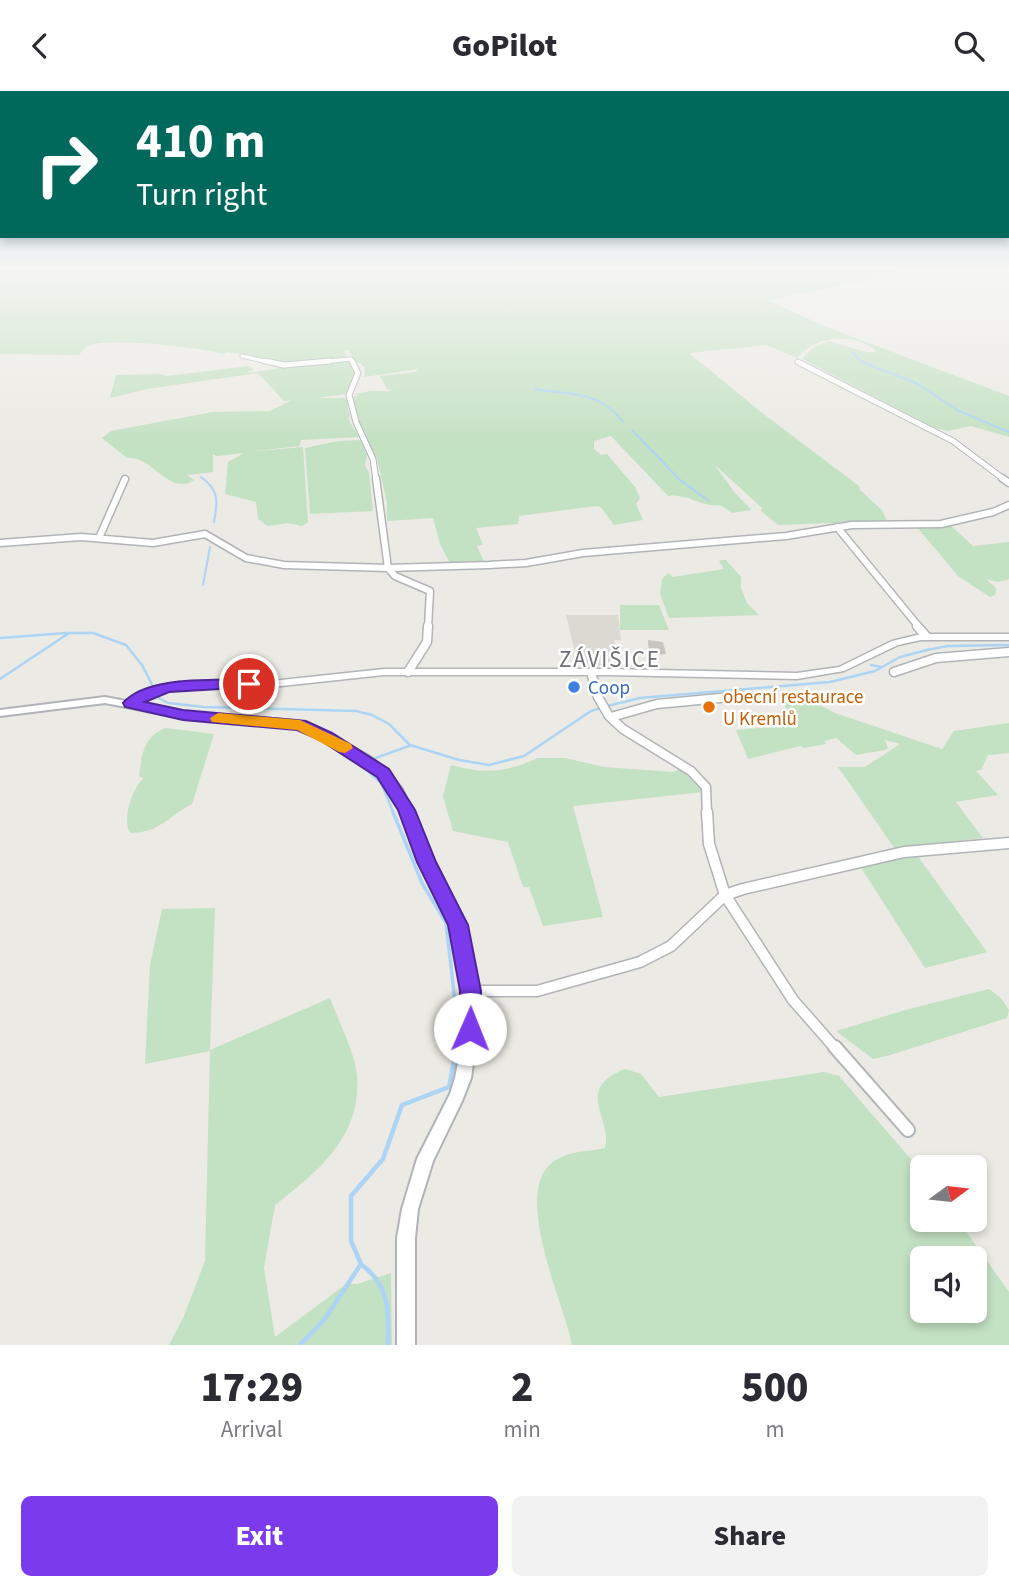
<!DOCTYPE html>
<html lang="en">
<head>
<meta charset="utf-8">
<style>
	body { margin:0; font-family:"Source Sans 3",sans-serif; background:#f2f2f3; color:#2b2b33; height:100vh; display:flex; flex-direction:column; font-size:26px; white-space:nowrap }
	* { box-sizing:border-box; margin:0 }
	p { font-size:23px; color:#7c7c81 }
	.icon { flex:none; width:38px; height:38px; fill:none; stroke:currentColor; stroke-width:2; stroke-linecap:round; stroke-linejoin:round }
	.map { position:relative; height:1254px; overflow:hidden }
	.details { display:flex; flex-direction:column; background:#fff; flex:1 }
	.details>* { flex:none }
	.hud { position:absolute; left:0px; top:0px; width:1010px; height:147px; box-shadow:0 4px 10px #0003; background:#00695c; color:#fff; overflow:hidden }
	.needle { width:46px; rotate:75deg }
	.fabs { position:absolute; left:910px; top:1064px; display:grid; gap:14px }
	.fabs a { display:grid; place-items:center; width:77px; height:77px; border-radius:10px; background:#fff; box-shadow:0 4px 10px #0003; font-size:35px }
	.pin { position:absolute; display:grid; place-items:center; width:60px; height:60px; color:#fff; margin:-30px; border:4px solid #fff; border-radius:50%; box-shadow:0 2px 7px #0007 }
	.me { position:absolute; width:77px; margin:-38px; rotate:1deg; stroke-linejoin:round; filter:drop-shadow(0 0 5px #0008) }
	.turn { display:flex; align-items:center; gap:24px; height:147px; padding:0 21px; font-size:32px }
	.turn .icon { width:91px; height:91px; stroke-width:2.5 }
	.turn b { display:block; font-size:49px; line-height:60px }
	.eta { display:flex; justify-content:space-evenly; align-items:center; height:119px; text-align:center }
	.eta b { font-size:42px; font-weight:800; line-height:49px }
	.button { display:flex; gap:14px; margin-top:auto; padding:14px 21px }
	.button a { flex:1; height:80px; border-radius:10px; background:#7c3aed; color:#fff; font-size:28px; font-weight:800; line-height:80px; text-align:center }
	.button a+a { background:#f2f2f3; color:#2b2b33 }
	header { display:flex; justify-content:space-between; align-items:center; height:91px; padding:0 21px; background:#fff; font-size:32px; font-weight:800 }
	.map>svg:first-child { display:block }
	.education { fill:#dcd9d2 }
	.green { fill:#c3e1c3; fill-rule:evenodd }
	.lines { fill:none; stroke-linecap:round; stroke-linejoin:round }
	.stream-far3 { stroke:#acd4f4; stroke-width:2 }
	.stream-far2 { stroke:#acd4f4; stroke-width:2.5 }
	.stream-far1 { stroke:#acd4f4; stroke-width:3.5 }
	.stream { stroke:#acd4f4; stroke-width:4.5 }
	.building { fill:#c8c5c0 }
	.minor-far5-casing { stroke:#b1b4b7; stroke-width:5 }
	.minor-far4-casing { stroke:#b1b4b7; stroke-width:7 }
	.minor-far3-casing { stroke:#b1b4b7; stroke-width:9 }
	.minor-far2-casing { stroke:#b1b4b7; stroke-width:11 }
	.minor-far1-casing { stroke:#b1b4b7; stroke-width:13 }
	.minor-casing { stroke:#b1b4b7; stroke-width:16 }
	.tertiary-casing { stroke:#b1b4b7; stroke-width:3 }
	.secondary-casing { stroke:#b0b3b7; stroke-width:4 }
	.minor-far5 { stroke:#fff; stroke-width:3.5 }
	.minor-far4 { stroke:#fff; stroke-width:5 }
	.minor-far3 { stroke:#fff; stroke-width:6 }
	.minor-far2 { stroke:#fff; stroke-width:8 }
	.minor-far1 { stroke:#fff; stroke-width:10 }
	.minor { stroke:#fff; stroke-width:12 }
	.tertiary { fill:#fff; fill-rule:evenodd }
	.secondary { fill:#fff; fill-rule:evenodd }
	.route { fill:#7c3aed; stroke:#51269a; stroke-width:2 }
	.slow { fill:#f59e0b }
	.shop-dot { fill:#3f7fe0; stroke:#fff; stroke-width:2.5 }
	.food-dot { fill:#e8710a; stroke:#fff; stroke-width:2.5 }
	.labels { text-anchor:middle; stroke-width:5; stroke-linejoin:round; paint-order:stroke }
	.shop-label { font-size:19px; fill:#366cbe; stroke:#fff; text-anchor:start }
	.food-label { font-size:19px; fill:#c56008; stroke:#fff; text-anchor:start }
	.quarter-label { font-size:23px; letter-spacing:2px; fill:#6d7074; stroke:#fff }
</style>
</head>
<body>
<header><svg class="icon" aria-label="back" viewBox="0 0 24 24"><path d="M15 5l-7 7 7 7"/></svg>GoPilot<svg class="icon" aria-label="search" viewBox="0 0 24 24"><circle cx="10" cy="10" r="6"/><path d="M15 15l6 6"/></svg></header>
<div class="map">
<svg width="1009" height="1254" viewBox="0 0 1009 1254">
	<rect width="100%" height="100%" fill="#eceae4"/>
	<path class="education" d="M566 524H618L621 549H614L619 575 578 574Z"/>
	<path class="green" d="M0 178H919L886 182 864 190 768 209 824 235 1009 305V346L971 335 948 340 935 337 802 268 815 255 829 250 866 261H877C857 241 815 244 797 267L766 254 689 262 761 321 859 395 860 399 882 419 887 430 778 434 761 420 762 417 714 373 735 402 752 419 732 422 720 414C701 417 688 402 668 405L611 345 594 350V358L601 364 607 363 635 396 640 407 636 413 643 429 614 434 601 416 596 415 519 425 518 433 476 437 483 454 477 455 485 473 450 472 440 453 433 427 387 430V412L377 367 359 335 353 306 360 304H352L370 300H394L387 298 380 285 416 281 418 278 364 286 365 277 360 272H357L348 259 344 260 348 266 336 269 348 270 355 283 346 303 316 307H346L350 325 348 328 359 346 301 349 300 355 248 361 303 356 308 431 302 435 288 432 268 435 258 428 256 411 225 403 228 371 244 362 217 365 213 363V381L187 384 194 389C170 406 151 363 127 367L102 347 111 340 213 321 270 320 292 309 284 310 258 282 147 298 110 307 116 284 161 283 167 285 249 275 254 279 248 280 249 282 296 274 228 261 222 263C200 256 111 247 90 254 85 256 82 262 78 264L0 263Z
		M360 349 367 364 365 375 369 381 373 420 310 423 305 357 338 350Z
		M949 433 973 455 1009 451V488L998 491 986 488 996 497 995 504 990 506 958 485 916 435Z
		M721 469H726L741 486V497L747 512 759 524 669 527 660 503 662 488 668 482 673 486 724 478 719 471Z
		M620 514H659L669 539H620Z
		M801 604 835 622 942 658 954 640 1009 632V662L988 664 981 679 976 680 998 704 956 711 983 747 895 758 838 676H865L900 653 885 649 888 657 885 659 856 664 836 647 824 650 826 653 804 657 800 655 748 668 736 639 793 634 782 608Z
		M166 637 214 643 192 713C169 725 159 742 130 742 122 728 132 697 144 687L139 686C142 664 143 645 166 637Z
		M538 667H565L604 676 673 681 682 677 703 701 573 715 603 826 543 835 529 796H523L508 751 453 740 443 705 451 674C485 683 505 682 538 667Z
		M917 764 987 861 925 877 860 775Z
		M215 817 210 959 330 907C338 929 355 962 357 984 362 1045 319 1080 275 1114L264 1177 275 1246 346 1193H357L391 1182 392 1254H169L184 1225 205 1170 210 960 145 973 150 874 162 818Z
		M989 898 1001 907 1009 919 1007 927 887 965 873 968 836 940 909 918Z
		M625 978 641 983 659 1006 824 981 839 985 922 1081V1129H958L1009 1201V1254H572C565 1214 510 1100 554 1070 571 1059 587 1061 605 1057 613 1028 573 998 625 978ZM975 1167V1220H922V1167Z"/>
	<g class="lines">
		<path class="stream-far3" d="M766 178C819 184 848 187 901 178
			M853 262 862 271 916 292 957 319 1009 341
			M535 298C570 304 601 300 623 331
			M633 340 679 388 709 410
			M201 386C219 399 218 410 214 431
			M203 494 210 456"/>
		<path class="stream-far2" d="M0 547 66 542
			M871 574 881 576
			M0 588 69 542H93L126 554 142 574 159 607 168 612 204 616 356 620 372 624 389 633 410 654 459 669 489 674 524 665 591 620 601 617
			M607 615 640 607 830 591 875 580 900 566 927 559 948 555 1009 554
			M370 669 409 655
			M364 672 361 674 381 692 394 723"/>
		<path class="stream-far1" d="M393 721 422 792 446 832 459 945 456 958"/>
		<path class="stream" d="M362 1174C390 1195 389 1221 388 1254
			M300 1254 324 1229 361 1173 351 1150V1105L383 1068 402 1014 449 996 457 956"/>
	</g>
	<path class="building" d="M648 549 663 551 666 563 649 565Z"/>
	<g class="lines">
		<g class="minor-far5-casing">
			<path id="minor-far5" d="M242 265 273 272
				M310 272 351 268 353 272"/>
		</g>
		<g class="minor-far4-casing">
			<path id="minor-far4" d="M265 270 284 274 330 270
				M352 270 358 282 349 304 356 331 373 368 376 389
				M798 271 953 350 1005 389"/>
		</g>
		<g class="minor-far3-casing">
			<path id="minor-far3" d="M376 387 388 477 395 485 430 500 428 536
				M1002 387 1009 392
				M837 436 919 536
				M99 447 125 388
				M0 452 81 446 153 452 205 443 246 467 284 474 388 477 489 474 526 472 583 462 786 445 852 434 941 433 993 421 1009 414"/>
		</g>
		<g class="minor-far2-casing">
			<path id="minor-far2" d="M917 535 926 545
				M408 581 427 551 428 535
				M591 581 598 606 609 625 623 638 691 680 706 696 707 723
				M894 581 936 567 1009 561
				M611 626 657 613 741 605"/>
		</g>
		<g class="minor-far1-casing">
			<path id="minor-far1" d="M707 721 709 753 725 804 793 909 836 958
				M471 900H537L640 871 671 855 725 804 743 798 904 761 1009 752"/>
		</g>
		<g class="minor-casing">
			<path id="minor" d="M835 956 908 1039"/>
		</g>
		<g class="tertiary-casing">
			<path id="tertiary" d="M921 543H1009V549H921L898 554 844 580 797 588 609 584H384L281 595 173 599 151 604 134 614H128L126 612 145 600 173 593 281 589 384 578H609L797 582 839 576 892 550Z"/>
		</g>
		<g class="secondary-casing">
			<path id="secondary" d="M105 606 183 621 297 630 322 639 370 666 387 679 402 698 438 784 465 834 478 900 476 951 471 987 462 1010 433 1070 418 1118 415 1147V1254H397V1147L402 1118 417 1068 450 1003 455 987 462 951 464 900 451 834 426 784 391 699 379 685 362 672 314 643 292 635 183 627 105 612 0 625V619Z"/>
		</g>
		<use href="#minor-far5" class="minor-far5"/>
		<use href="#minor-far4" class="minor-far4"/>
		<use href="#minor-far3" class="minor-far3"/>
		<use href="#minor-far2" class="minor-far2"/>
		<use href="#minor-far1" class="minor-far1"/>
		<use href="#minor" class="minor"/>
		<use href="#tertiary" class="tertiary"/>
		<use href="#secondary" class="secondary"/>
	</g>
	<linearGradient id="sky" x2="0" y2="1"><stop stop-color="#90c1ed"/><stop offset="0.5" stop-color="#f6f6f3"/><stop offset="1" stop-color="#f6f6f3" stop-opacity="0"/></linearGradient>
	<rect width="1009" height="354" fill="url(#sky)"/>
	<path class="route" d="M249 588 256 593 254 596 169 601 145 611 183 619 306 630 332 642 389 678 415 719 436 771 468 834 481 900V938L478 945 470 947 462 945 459 938 460 900 448 834 417 771 398 719 377 686 320 649 297 639 183 629 125 616 123 612C147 584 214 590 249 588Z"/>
	<path class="slow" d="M218 622 300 629 351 653 353 657 345 662 339 661 297 639 212 631 210 627Z"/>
	<circle class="shop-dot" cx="574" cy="596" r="7"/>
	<circle class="food-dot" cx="709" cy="616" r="7"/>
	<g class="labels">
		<g class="shop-label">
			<text x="588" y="603">Coop</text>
		</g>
		<g class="food-label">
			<text x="723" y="612">obecní restaurace<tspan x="723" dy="22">U Kremlů</tspan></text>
		</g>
		<g class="quarter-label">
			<text x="610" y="576">ZÁVIŠICE</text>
		</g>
	</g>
</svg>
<div class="fabs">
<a><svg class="needle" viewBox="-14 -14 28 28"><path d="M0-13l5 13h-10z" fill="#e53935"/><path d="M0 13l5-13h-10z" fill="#7c7c81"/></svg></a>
<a><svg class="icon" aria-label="sound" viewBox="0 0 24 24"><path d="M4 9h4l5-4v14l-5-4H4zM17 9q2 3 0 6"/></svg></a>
</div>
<div class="pin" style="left:249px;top:593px;background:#d93025"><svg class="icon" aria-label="arrive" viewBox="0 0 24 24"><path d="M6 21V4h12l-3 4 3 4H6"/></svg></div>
<svg class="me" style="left:470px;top:938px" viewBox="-20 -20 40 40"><circle r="19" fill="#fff"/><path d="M0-13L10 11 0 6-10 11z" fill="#7c3aed"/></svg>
<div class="hud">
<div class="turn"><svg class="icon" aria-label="right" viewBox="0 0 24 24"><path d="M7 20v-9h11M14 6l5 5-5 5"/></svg><div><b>410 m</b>Turn right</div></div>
</div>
</div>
<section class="details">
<div class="eta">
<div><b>17:29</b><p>Arrival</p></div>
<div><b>2</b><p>min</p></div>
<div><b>500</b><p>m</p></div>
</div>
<div class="button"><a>Exit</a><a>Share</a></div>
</section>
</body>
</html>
